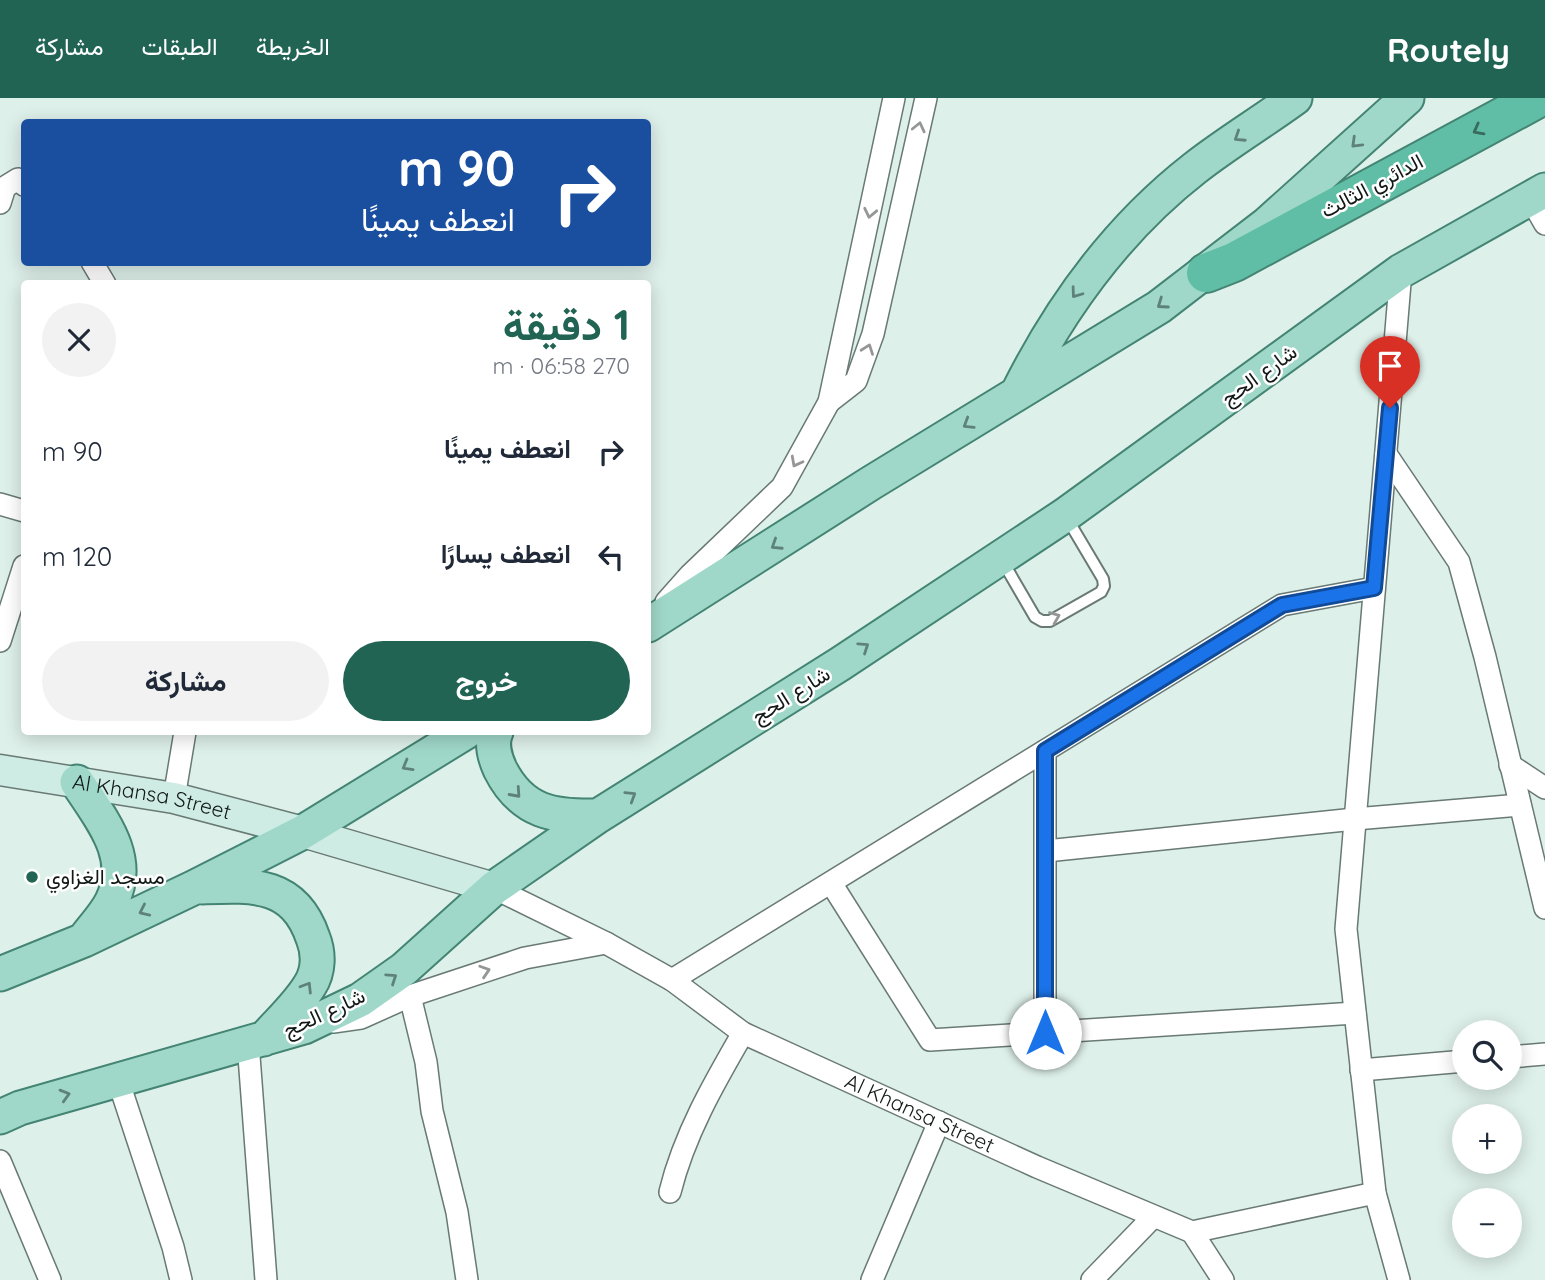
<!DOCTYPE html>
<html lang="ar">
<head>
<meta charset="utf-8">
<style>
	body { margin:0; font-family:Quicksand,Vazirmatn,sans-serif; background:#f2f2f3; color:#1f2937; direction:rtl; height:100vh; display:flex; flex-direction:column; font-size:26px; white-space:nowrap }
	* { box-sizing:border-box; margin:0 }
	p { font-size:23px; color:#747a83 }
	.icon { flex:none; width:38px; height:38px; fill:none; stroke:currentColor; stroke-width:2; stroke-linecap:round; stroke-linejoin:round }
	.map { position:relative; flex:1; overflow:hidden; direction:ltr }
	.side { position:absolute; left:21px; top:182px; width:630px; height:455px; display:flex; flex-direction:column; background:#fff; border-radius:7px; box-shadow:0 4px 18px #0003; direction:rtl }
	.side>* { flex:none }
	.banner { position:absolute; left:21px; top:21px; width:630px; height:147px; border-radius:7px; box-shadow:0 4px 18px #0003; direction:rtl; background:#1a4fa0; color:#fff; overflow:hidden }
	.fabs { position:absolute; left:1452px; top:922px; display:grid; gap:14px }
	.fabs a { display:grid; place-items:center; width:70px; height:70px; border-radius:50%; background:#fff; box-shadow:0 4px 18px #0003; font-size:35px }
	.pin { position:absolute; display:grid; place-items:center; width:60px; height:60px; color:#fff; margin:-72px -30px; border-radius:50% 50% 50% 0; rotate:-45deg; box-shadow:0 0 7px #0007 }
	.pin .icon { rotate:45deg }
	.me { position:absolute; width:77px; margin:-38px; rotate:0deg; stroke-linejoin:round; filter:drop-shadow(0 0 5px #0008) }
	.turn { display:flex; align-items:center; gap:24px; height:147px; padding:0 21px; font-size:32px }
	.turn .icon { width:91px; height:91px; stroke-width:2.5 }
	.turn b { display:block; font-size:49px; line-height:60px }
	.round { display:grid; place-items:center; flex:none; width:74px; height:74px; border-radius:37px; background:#f2f2f3 }
	.summary { display:flex; align-items:center; justify-content:space-between; height:119px; padding:0 21px }
	h1 { font-size:42px; font-weight:700; line-height:52px; color:#216454 }
	.cta { display:flex; gap:14px; margin-top:auto; padding:14px 21px }
	.cta a { flex:1; height:80px; border-radius:42px; background:#216454; color:#fff; font-size:28px; font-weight:700; line-height:80px; text-align:center }
	.cta a+a { background:#f2f2f3; color:#1f2937 }
	ul { padding:0; list-style:none }
	li { display:flex; align-items:center; gap:21px; height:105px; padding:0 21px }
	li div { flex:1 }
	li b { display:block; font-size:26px }
	li em { font-style:normal }
	header { display:flex; align-items:center; gap:42px; box-sizing:border-box; height:98px; padding:0 35px; background:#216454; color:#fff }
	header strong { font-size:33px }
	nav { display:flex; gap:38px; margin-inline-start:auto; font-size:24px }
	.map>svg:first-child { display:block }
	.lines { fill:none; stroke-linecap:round; stroke-linejoin:round }
	.lane-casing { stroke:#697974; stroke-width:14 }
	.street-casing { stroke:#697974; stroke-width:24 }
	.secondary-casing { stroke:#697974; stroke-width:33 }
	.primary-casing { stroke:#448473; stroke-width:37 }
	.highway-casing { stroke:#448473; stroke-width:42 }
	.lane { stroke:#fff; stroke-width:10 }
	.street { stroke:#fff; stroke-width:21 }
	.secondary { stroke:#cfece4; stroke-width:30 }
	.primary { stroke:#9fd8c9; stroke-width:33 }
	.highway { stroke:#5fbea5; stroke-width:38 }
	.oneway { stroke:#949796 }
	.oneway2 { stroke:#386b5e }
	.oneway3 { stroke:#5f8278 }
	.route-casing { stroke:#114b97; stroke-width:18 }
	.route { stroke:#1a73e8; stroke-width:12 }
	.poi-dot { fill:#216454; stroke:#fff; stroke-width:2.5 }
	.labels { text-anchor:middle; stroke-width:5; stroke-linejoin:round; paint-order:stroke }
	.street-label { font-size:21px; fill:#111816; stroke:#fff }
	.poi-label { font-size:21px; fill:#111816; stroke:#fff; text-anchor:start }
</style>
</head>
<body>
<header>
<strong>Routely</strong>
<nav><a>الخريطة</a><a>الطبقات</a><a>مشاركة</a></nav>
</header>
<div class="map">
<svg width="1545" height="1182" viewBox="0 0 1545 1182">
	<rect width="100%" height="100%" fill="#def0ea"/>
	<g class="lines">
		<g class="lane-casing">
			<path id="lane" d="M1003 464 1035 519 1042 523H1050L1101 494 1104 488 1103 481 1068 422"/>
		</g>
		<g class="street-casing">
			<g id="street">
				<path d="M1530 100 1545 126"/>
				<path d="M0 105 5 89 18 81 24 87"/>
				<path d="M92 164 105 186"/>
				<path d="M829 304 856 283 873 236 926 0"/>
				<path d="M1386 356 1459 464 1485 559 1545 810"/>
				<path d="M0 406 24 413"/>
				<path d="M666 504 690 477 782 389 829 304 894 0"/>
				<path d="M0 543 24 468"/>
				<path d="M1510 667 1545 690"/>
				<path d="M174 700 185 634"/>
				<path d="M1046 753 1355 721 1520 707"/>
				<path d="M831 785 930 942 1355 915"/>
				<path id="s1" d="M494 790 606 845 672 882 743 935 1037 1069 1192 1134 1375 1095"/>
				<path d="M672 882 1282 507 1374 490"/>
				<path d="M410 898 426 964 432 1013 457 1114 467 1182"/>
				<path d="M333 924 361 920 410 898 525 860 606 845"/>
				<path d="M1045 935V653"/>
				<path d="M248 945 266 1182"/>
				<path d="M1510 959 1545 956"/>
				<path d="M1361 972 1465 963"/>
				<path d="M118 982 173 1149 181 1182"/>
				<path d="M0 1063 50 1182"/>
				<path d="M670 1094C684 1037 714 985 743 935"/>
				<path d="M1192 1134 1223 1182"/>
				<path d="M872 1182 939 1024"/>
				<path d="M1092 1182 1153 1119"/>
				<path d="M1399 1182 1375 1095 1346 831 1401 173"/>
			</g>
		</g>
		<g class="secondary-casing">
			<g id="secondary">
				<path id="s2" d="M0 672 174 700 303 734 494 790"/>
			</g>
		</g>
		<g class="primary-casing">
			<path id="primary" d="M1018 294C1061 208 1118 130 1195 70 1227 45 1262 24 1295 0
				M648 527 871 385 1159 209 1267 126 1407 0
				M496 634C491 645 495 660 500 671 522 715 554 719 598 718
				M77 684C100 720 134 758 112 803 106 816 94 828 86 839
				M202 789C252 787 294 784 313 840 319 855 319 873 310 887 298 907 279 924 264 941
				M0 876 84 842 193 790 303 734 466 634
				M0 1019 20 1010 304 929 360 902 404 871 494 790 598 718 840 566 1065 417 1401 173 1545 92"/>
		</g>
		<g class="highway-casing">
			<path id="highway" d="M1206 175 1234 164 1538 0"/>
		</g>
		<use href="#lane" class="lane"/>
		<use href="#street" class="street"/>
		<use href="#secondary" class="secondary"/>
		<use href="#primary" class="primary"/>
		<use href="#highway" class="highway"/>
	</g>
	<defs><path id="oneway-chevron" d="M-2-3.5L2.5 0L-2 3.5" fill="none" stroke-width="1.6" stroke-linecap="round" stroke-linejoin="round" transform="scale(1.75)"/></defs>
	<g class="oneway">
		<use href="#oneway-chevron" transform="translate(919 29) rotate(-77)"/>
		<use href="#oneway-chevron" transform="translate(870 115) rotate(102)"/>
		<use href="#oneway-chevron" transform="translate(868 251) rotate(-70)"/>
		<use href="#oneway-chevron" transform="translate(796 364) rotate(118)"/>
		<use href="#oneway-chevron" transform="translate(1055 519) rotate(-22)"/>
		<use href="#oneway-chevron" transform="translate(485 873) rotate(-18)"/>
	</g>
	<use class="oneway2" href="#oneway-chevron" transform="translate(1478 32) rotate(152)"/>
	<g class="oneway3">
		<use href="#oneway-chevron" transform="translate(1239 39) rotate(147)"/>
		<use href="#oneway-chevron" transform="translate(1356 45) rotate(136)"/>
		<use href="#oneway-chevron" transform="translate(1076 195) rotate(126)"/>
		<use href="#oneway-chevron" transform="translate(1162 206) rotate(145)"/>
		<use href="#oneway-chevron" transform="translate(968 326) rotate(148)"/>
		<use href="#oneway-chevron" transform="translate(776 447) rotate(147)"/>
		<use href="#oneway-chevron" transform="translate(864 549) rotate(-34)"/>
		<use href="#oneway-chevron" transform="translate(407 668) rotate(150)"/>
		<use href="#oneway-chevron" transform="translate(516 695) rotate(48)"/>
		<use href="#oneway-chevron" transform="translate(631 698) rotate(-32)"/>
		<use href="#oneway-chevron" transform="translate(144 813) rotate(155)"/>
		<use href="#oneway-chevron" transform="translate(392 880) rotate(-34)"/>
		<use href="#oneway-chevron" transform="translate(307 889) rotate(-58)"/>
		<use href="#oneway-chevron" transform="translate(65 997) rotate(-16)"/>
	</g>
	<g class="lines">
		<g class="route-casing">
			<path id="route" d="M1045 935V653L1282 507 1374 490 1390 310"/>
		</g>
		<use href="#route" class="route"/>
	</g>
	<circle class="poi-dot" cx="32" cy="779" r="7"/>
	<g class="labels">
		<g class="street-label">
			<text transform="translate(1372 88) rotate(-28)" y="7">الدائري الثالث</text>
			<text transform="translate(1259 277) rotate(-36)" y="7">شارع الحج</text>
			<text transform="translate(791 597) rotate(-32)" y="7">شارع الحج</text>
			<text dy="7" stroke="none"><textPath href="#s2" startOffset="154">Al Khansa Street</textPath></text>
			<text transform="translate(324 915) rotate(-25)" y="7">شارع الحج</text>
			<text dy="7" stroke="none"><textPath href="#s1" startOffset="483">Al Khansa Street</textPath></text>
		</g>
		<g class="poi-label">
			<text x="46" y="786">مسجد الغزاوي</text>
		</g>
	</g>
</svg>
<div class="fabs">
<a><svg class="icon" aria-label="search" viewBox="0 0 24 24"><circle cx="10" cy="10" r="6"/><path d="M15 15l6 6"/></svg></a>
<a>+</a>
<a>−</a>
</div>
<div class="pin" style="left:1390px;top:310px;background:#d93025"><svg class="icon" aria-label="arrive" viewBox="0 0 24 24"><path d="M6 21V4h12l-3 4 3 4H6"/></svg></div>
<svg class="me" style="left:1045px;top:935px" viewBox="-20 -20 40 40"><circle r="19" fill="#fff"/><path d="M0-13L10 11 0 6-10 11z" fill="#1a73e8"/></svg>
<div class="banner">
<div class="turn"><svg class="icon" aria-label="right" viewBox="0 0 24 24"><path d="M7 20v-9h11M14 6l5 5-5 5"/></svg><div><b>90 m</b>انعطف يمينًا</div></div>
</div>
<section class="side">
<div class="summary"><div><h1>1 دقيقة</h1><p>270 m · 06:58</p></div><a class="round"><svg class="icon" aria-label="close" viewBox="0 0 24 24"><path d="M6 6l12 12M18 6L6 18"/></svg></a></div>
<ul>
<li><svg class="icon" aria-label="right" viewBox="0 0 24 24"><path d="M7 20v-9h11M14 6l5 5-5 5"/></svg><div><b>انعطف يمينًا</b></div><em>90 m</em></li>
<li><svg class="icon" aria-label="left" viewBox="0 0 24 24"><path d="M17 20v-9H6M10 6l-5 5 5 5"/></svg><div><b>انعطف يسارًا</b></div><em>120 m</em></li>
</ul>
<div class="cta"><a>خروج</a><a>مشاركة</a></div>
</section>
</div>
</body>
</html>
